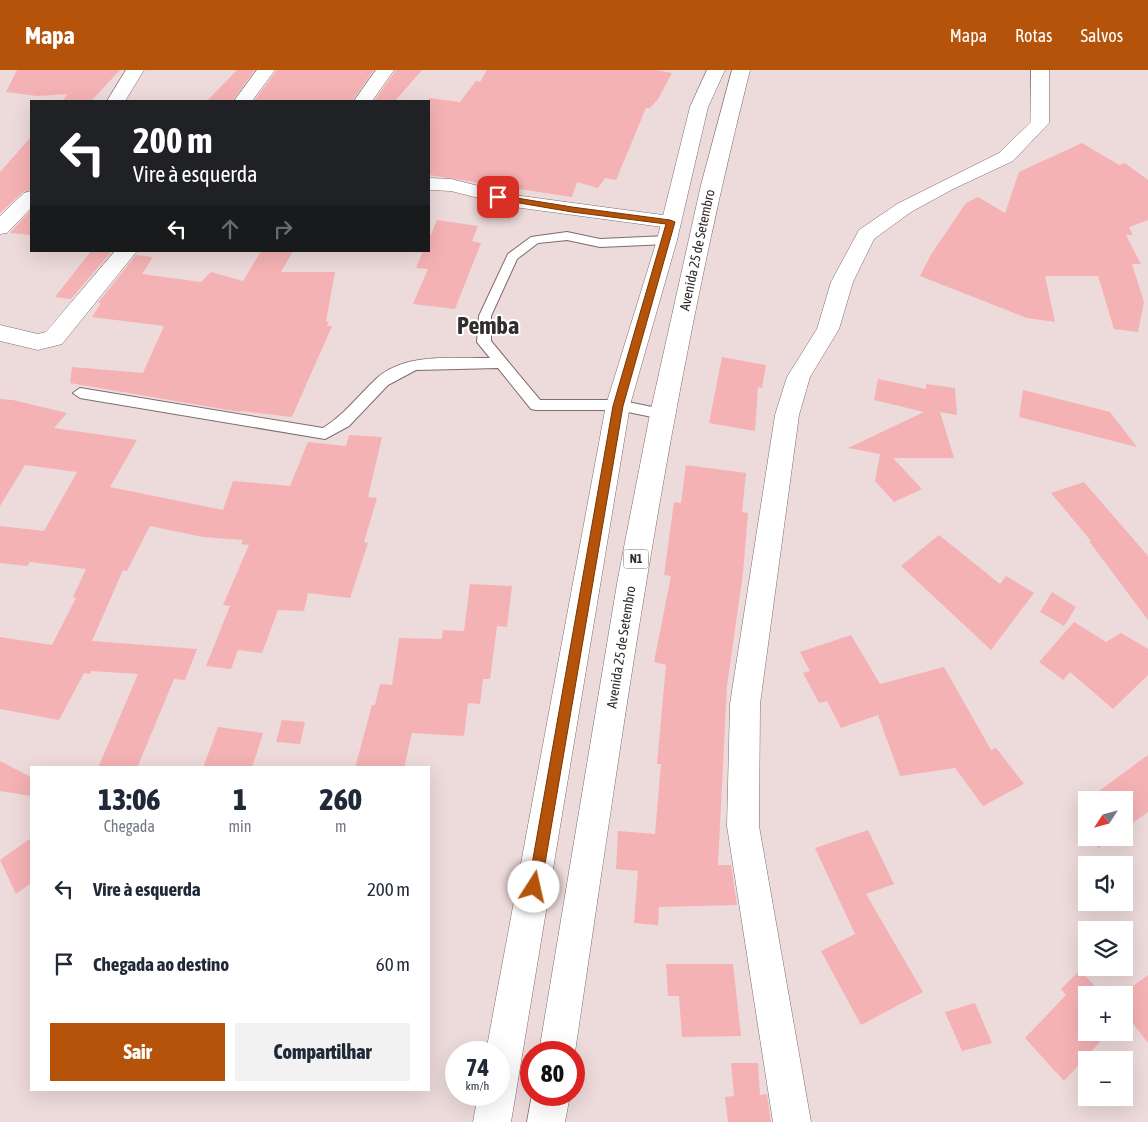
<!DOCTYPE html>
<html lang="pt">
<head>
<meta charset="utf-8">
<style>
	body { margin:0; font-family:"Asap Condensed",sans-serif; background:#f2f2f3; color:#1f2937; height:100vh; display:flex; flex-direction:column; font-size:19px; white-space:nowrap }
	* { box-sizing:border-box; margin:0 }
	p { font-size:16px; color:#747a83 }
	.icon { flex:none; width:28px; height:28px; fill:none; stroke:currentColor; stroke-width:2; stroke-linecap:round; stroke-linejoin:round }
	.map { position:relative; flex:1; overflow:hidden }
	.drawer { position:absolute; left:30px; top:696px; width:400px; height:325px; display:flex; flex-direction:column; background:#fff; border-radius:0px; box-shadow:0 5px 20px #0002 }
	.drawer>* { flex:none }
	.hud { position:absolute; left:30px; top:30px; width:400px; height:152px; border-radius:0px; box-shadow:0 5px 20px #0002; background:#202124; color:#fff; overflow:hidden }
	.needle { width:32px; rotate:234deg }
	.controls { position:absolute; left:1078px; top:721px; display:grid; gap:10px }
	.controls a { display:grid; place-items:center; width:55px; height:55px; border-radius:0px; background:#fff; box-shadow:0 5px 20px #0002; font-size:25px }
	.speed { position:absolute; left:445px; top:971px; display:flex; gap:10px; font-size:25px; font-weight:700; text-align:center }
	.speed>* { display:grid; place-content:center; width:65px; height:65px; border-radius:50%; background:#fff; box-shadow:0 5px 20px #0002; line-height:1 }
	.speed small { font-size:12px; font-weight:400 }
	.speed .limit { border:8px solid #d22; background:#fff; color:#111 }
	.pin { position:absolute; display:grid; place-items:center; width:42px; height:42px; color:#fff; margin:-21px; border-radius:10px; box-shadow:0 2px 8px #0006 }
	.me { position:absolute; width:55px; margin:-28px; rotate:10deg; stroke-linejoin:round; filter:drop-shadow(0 0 4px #0008) }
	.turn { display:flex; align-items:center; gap:18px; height:105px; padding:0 20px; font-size:22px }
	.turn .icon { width:65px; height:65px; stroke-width:2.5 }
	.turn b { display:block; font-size:35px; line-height:42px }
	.lanes { display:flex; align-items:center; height:48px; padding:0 20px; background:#0003; justify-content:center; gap:25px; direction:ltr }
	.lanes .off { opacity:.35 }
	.eta { display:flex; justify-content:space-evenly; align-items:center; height:85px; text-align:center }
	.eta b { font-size:30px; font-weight:800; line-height:35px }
	.primary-button { display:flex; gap:10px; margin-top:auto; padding:10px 20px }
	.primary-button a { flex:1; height:58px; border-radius:0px; background:#b45309; color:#fff; font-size:20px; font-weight:800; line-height:58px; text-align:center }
	.primary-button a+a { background:#f2f2f3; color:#1f2937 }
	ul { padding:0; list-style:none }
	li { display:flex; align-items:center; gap:15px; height:75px; padding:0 20px }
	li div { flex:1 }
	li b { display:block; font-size:19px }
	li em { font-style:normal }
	header { display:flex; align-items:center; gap:30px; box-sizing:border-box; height:70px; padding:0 25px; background:#b45309; color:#fff }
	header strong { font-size:24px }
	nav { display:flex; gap:28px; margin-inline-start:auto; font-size:18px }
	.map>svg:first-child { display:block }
	.building { fill:#f5b2b4 }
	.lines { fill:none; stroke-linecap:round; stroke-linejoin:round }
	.service-casing { stroke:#7e6d6e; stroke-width:2 }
	.minor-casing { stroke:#7e6d6e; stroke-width:1 }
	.trunk-casing { stroke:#7e6d6e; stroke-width:1 }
	.service { fill:#fff; fill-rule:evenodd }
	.minor { fill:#fff; fill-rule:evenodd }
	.trunk { fill:#fff; fill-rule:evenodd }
	.route { fill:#b45309; stroke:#753606 }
	.labels { text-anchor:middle; stroke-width:4; stroke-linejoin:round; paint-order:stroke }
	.shield { fill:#fff; stroke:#706b6b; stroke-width:1 }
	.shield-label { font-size:12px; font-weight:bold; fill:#332c2c }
	.street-label { font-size:14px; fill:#332c2c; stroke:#fff }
	.town-label { font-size:24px; font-weight:bold; fill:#332c2c; stroke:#fff }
</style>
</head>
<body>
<header>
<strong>Mapa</strong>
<nav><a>Mapa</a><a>Rotas</a><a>Salvos</a></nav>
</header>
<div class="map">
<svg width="1148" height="1052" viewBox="0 0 1148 1052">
	<rect width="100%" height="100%" fill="#eddada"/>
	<path class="building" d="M17 0H120L91 31H62L68 24 37 26 6 22Z
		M237 0H255L232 31H207Z
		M277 0H374L352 31H254Z
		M396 0H422L395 31H374Z
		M487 0H656L672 3 658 29 650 38H646L616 110 605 108 598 118 577 112 572 127 429 105V28L460 32 476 11 480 12Z
		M31 67V119L23 122 0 143V102Z
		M1082 73 1119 95 1125 93 1148 110V150L1129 157 1133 165H1126L1141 194H1132L1144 232 1138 262 1114 259 1098 206H1045L1055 252 1027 248 920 206 932 183 966 133 978 127 1005 143 1019 102Z
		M31 140V165L10 163Z
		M437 150 478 156 472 171 481 173 455 239 413 234 428 199 416 198 423 181H429V169Z
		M91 181H112L71 229 55 227Z
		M261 181H293L281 202H335L326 251 329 252 327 256H332L292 347 241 341 240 342 70 313 72 297 143 303 164 256 92 247 101 233H98L136 185 153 187 142 204 201 212 211 202 243 211Z
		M722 287 766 295 762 318 758 317 755 361 709 353Z
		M878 309 926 319V314L955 318 957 345 940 342 954 388H893L922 419 894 432 875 411 880 384 848 378 924 342 874 330Z
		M1023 320 1110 342 1137 377 1019 347Z
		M0 329 13 330 67 343 54 358 137 370 110 417 223 440 233 411 290 416 308 372 346 376 349 365 382 367 368 427 377 428 364 472 368 473 350 528 308 523 304 541 278 540 262 583 238 580 231 599 206 596 230 536 223 535 249 475 241 474 243 470 203 467 150 456 127 501 123 500 92 571 197 579 185 610 174 609 137 698H98L138 604 91 601 90 604 84 603 59 650 0 639V567L52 575 76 528 73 527 86 499 30 492 27 496 0 493V456L44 461 77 402 25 395 0 436Z
		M686 395 746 403 742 442 748 443 743 503 727 616 718 795H731L737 835 659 837 658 855 634 853 638 801 616 799 618 761 655 764 661 694H657L666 595 654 592 671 506 664 505 674 432 681 433Z
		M1084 412 1148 486V550L1089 471H1091L1051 423Z
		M939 465 1000 514 1006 506 1034 523 991 580 901 496Z
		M470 514 512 516 507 557 497 556 490 609H483L480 634 468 633 464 666 412 663 404 698H355L372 635H375L380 614 392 615 399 568 442 569 443 560 464 561Z
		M1052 522 1076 537 1064 556 1040 542Z
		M1074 552 1106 572 1121 563 1148 579V605L1113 639 1070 602 1063 610 1039 592Z
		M851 565 880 614 944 597 991 680 996 678 1024 714 983 736 955 698 900 706 878 645 841 658 827 631 819 633 803 603 810 601 800 582Z
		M282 650 305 652 300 674 276 672Z
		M218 657 263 663 252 698H203Z
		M1148 685V742L1127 757 1124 753V730H1103L1096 723Z
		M0 691 31 707V726L0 721Z
		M868 760 894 814 866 824 923 922 861 955 821 881 855 864 815 778Z
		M31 768V813L16 824 0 790Z
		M1087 768H1109L1099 778Z
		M666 894H733L741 966 682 967 679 926H668Z
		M1080 900 1103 925H1086V962H1109L1064 1011 1025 968 1066 925 1061 919Z
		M1148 905V973L1124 942V925H1121Z
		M975 933 992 973 962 981 945 942Z
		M731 993H758L760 1025 767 1024 771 1052H728L725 1027 734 1026Z"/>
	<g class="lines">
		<g class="service-casing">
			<path id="service" d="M567 162 600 169 667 166 673 170 667 174 600 177 567 170 538 173 517 189 491 246V271L540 330H618L667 340 669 344 667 348 662 349 618 340H536L531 339 498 298 416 300 388 315 349 356 325 369 80 328 73 323 80 318 323 358C344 345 358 326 376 309 405 282 453 289 490 288L477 272 479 246 508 184 531 167Z"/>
		</g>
		<g class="minor-casing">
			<path id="minor" d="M126 0H144L125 31H107Z
				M257 0H275L252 31H234Z
				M376 0H394L372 31H354Z
				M1031 0H1049V53L1013 91 953 119 911 142 874 169 853 212 839 259 810 307 799 345 760 634 759 756 811 1052H773L727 756 730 634 775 345 787 307 817 259 831 212 859 160 897 134 999 83 1031 52Z
				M429 108 451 109 514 125 670 146 677 148 680 152 677 156 670 158 514 137 451 121 429 120Z
				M31 121V138L7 163 0 164V146L24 123Z
				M115 181H137L62 274 38 280 0 271V255L38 264 46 262Z"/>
		</g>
		<g class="trunk-casing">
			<path id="trunk" d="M707 0H725L708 37 677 170 630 335 511 1052H473L478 1025H499V982H486L606 335 657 170 690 37Z
				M732 0H750C668 323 624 653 575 982L574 986V982H539L618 508 650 344 701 115Z
				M532 1025H570L565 1052H527Z"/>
		</g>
		<use href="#service" class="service"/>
		<use href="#minor" class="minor"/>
		<use href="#trunk" class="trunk"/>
	</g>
	<path class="route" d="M498 125 572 137 670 150 675 152 623 336 541 817 539 822 534 824 530 822 528 817 613 336 666 154 572 142 496 129V126Z"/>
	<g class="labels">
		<rect class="shield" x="623.5" y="479.5" width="25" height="19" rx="4"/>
		<g class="shield-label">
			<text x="636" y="493">N1</text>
		</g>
		<g class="street-label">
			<text transform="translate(697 180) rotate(-78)" y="5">Avenida 25 de Setembro</text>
			<text transform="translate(621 577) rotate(-81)" y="5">Avenida 25 de Setembro</text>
		</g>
		<g class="town-label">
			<text x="488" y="264">Pemba</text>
		</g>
	</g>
</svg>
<div class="controls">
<a><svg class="needle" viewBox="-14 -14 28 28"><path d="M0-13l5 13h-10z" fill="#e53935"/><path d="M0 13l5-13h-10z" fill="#747a83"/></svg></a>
<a><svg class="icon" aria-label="sound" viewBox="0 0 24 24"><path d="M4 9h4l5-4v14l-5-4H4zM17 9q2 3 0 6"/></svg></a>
<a><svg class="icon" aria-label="layers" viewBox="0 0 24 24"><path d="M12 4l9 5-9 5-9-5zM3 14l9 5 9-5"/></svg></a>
<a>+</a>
<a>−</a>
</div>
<div class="speed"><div>74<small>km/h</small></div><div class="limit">80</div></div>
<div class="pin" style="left:498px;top:127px;background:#d93025"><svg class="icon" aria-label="arrive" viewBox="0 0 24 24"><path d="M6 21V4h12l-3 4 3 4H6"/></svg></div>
<svg class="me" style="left:534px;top:817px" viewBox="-20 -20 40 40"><circle r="19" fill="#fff"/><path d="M0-13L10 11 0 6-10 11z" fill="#b45309"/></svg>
<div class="hud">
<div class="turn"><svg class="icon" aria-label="left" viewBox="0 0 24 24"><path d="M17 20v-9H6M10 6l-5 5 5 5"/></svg><div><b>200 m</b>Vire à esquerda</div></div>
<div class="lanes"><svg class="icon" aria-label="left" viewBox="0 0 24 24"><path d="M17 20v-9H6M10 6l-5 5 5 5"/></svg><svg class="icon off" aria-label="ahead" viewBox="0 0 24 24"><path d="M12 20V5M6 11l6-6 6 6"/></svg><svg class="icon off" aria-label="right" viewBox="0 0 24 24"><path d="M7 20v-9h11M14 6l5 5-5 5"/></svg></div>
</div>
<section class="drawer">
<div class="eta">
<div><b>13:06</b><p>Chegada</p></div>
<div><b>1</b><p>min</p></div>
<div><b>260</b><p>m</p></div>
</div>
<ul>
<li><svg class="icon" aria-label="left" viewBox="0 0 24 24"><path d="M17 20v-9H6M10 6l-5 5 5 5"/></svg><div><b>Vire à esquerda</b></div><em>200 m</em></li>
<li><svg class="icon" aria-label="arrive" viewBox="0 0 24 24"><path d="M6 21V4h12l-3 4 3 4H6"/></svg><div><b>Chegada ao destino</b></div><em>60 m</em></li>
</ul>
<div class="primary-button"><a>Sair</a><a>Compartilhar</a></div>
</section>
</div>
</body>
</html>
